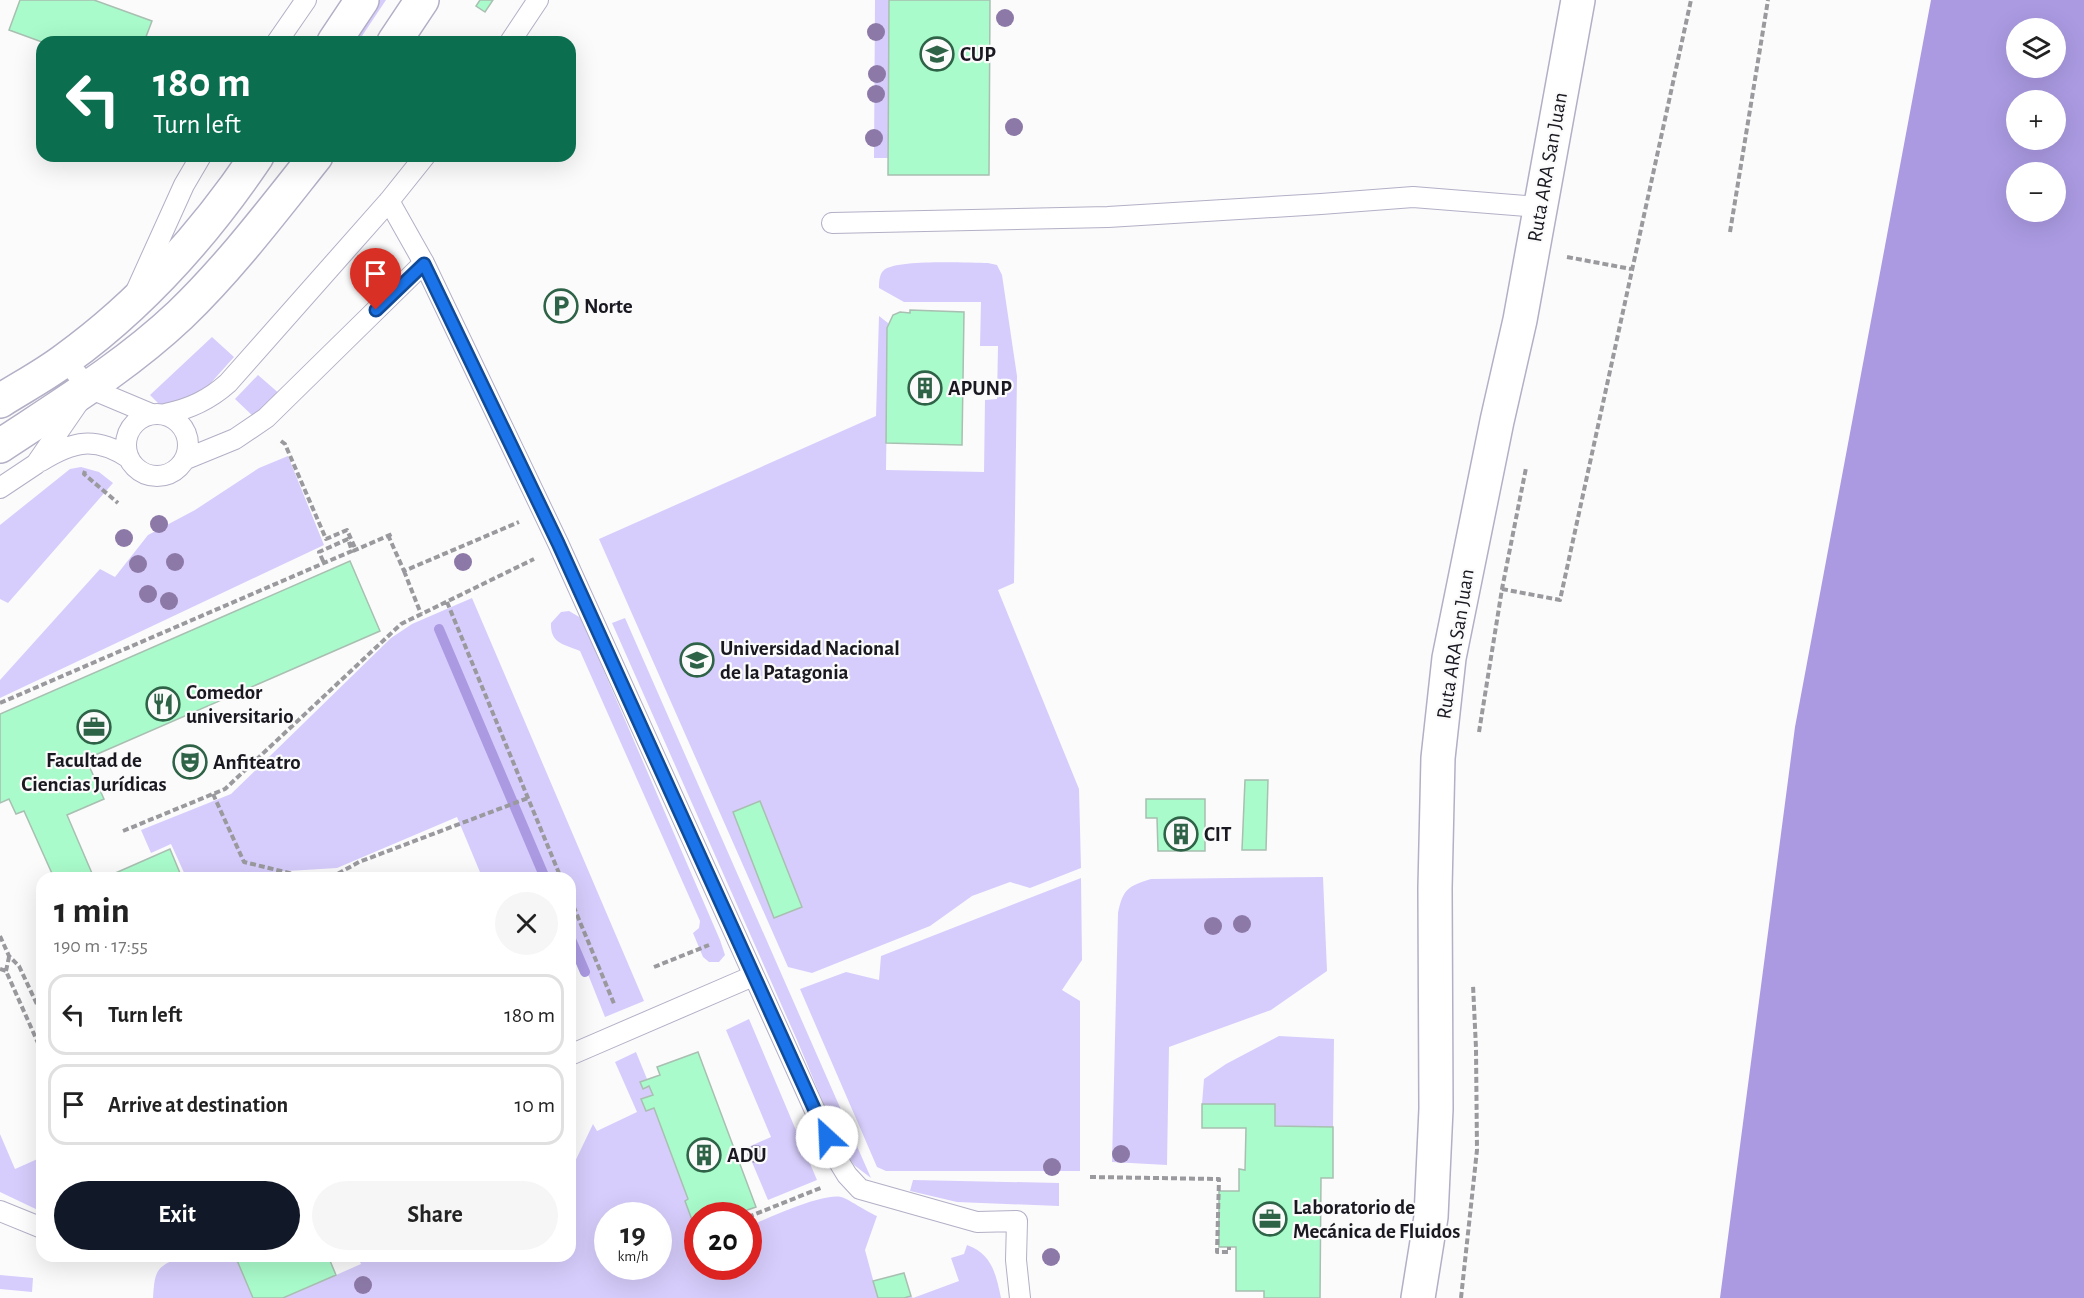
<!DOCTYPE html>
<html lang="en">
<head>
<meta charset="utf-8">
<style>
	body { margin:0; font-family:"Alegreya Sans",sans-serif; background:#f6f6f6; color:#222; height:100vh; display:flex; flex-direction:column; font-size:22px; white-space:nowrap }
	* { box-sizing:border-box; margin:0 }
	p { font-size:20px; color:#767676 }
	.icon { flex:none; width:33px; height:33px; fill:none; stroke:currentColor; stroke-width:2; stroke-linecap:round; stroke-linejoin:round }
	.map { position:relative; flex:1; overflow:hidden }
	.drawer { position:absolute; left:36px; top:872px; width:540px; height:390px; display:flex; flex-direction:column; background:#fff; border-radius:18px; box-shadow:0 6px 24px #0002 }
	.drawer>* { flex:none }
	.hud { position:absolute; left:36px; top:36px; width:540px; height:126px; border-radius:18px; box-shadow:0 6px 24px #0002; background:#0b6e4f; color:#fff; overflow:hidden }
	.buttons { position:absolute; left:2006px; top:18px; display:grid; gap:12px }
	.buttons a { display:grid; place-items:center; width:60px; height:60px; border-radius:50%; background:#fff; box-shadow:0 6px 24px #0002; font-size:30px }
	.speed { position:absolute; left:594px; top:1202px; display:flex; gap:12px; font-size:30px; font-weight:700; text-align:center }
	.speed>* { display:grid; place-content:center; width:78px; height:78px; border-radius:50%; background:#fff; box-shadow:0 6px 24px #0002; line-height:1 }
	.speed small { font-size:15px; font-weight:400 }
	.speed .limit { border:9px solid #d22; background:#fff; color:#111 }
	.pin { position:absolute; display:grid; place-items:center; width:51px; height:51px; color:#fff; margin:-62px -26px; border-radius:50% 50% 50% 0; rotate:-45deg; box-shadow:0 0 6px #0007 }
	.pin .icon { rotate:45deg }
	.me { position:absolute; width:66px; margin:-33px; rotate:335deg; stroke-linejoin:round; filter:drop-shadow(0 0 4px #0008) }
	.turn { display:flex; align-items:center; gap:21px; height:126px; padding:0 18px; font-size:27px }
	.turn .icon { width:78px; height:78px; stroke-width:2.5 }
	.turn b { display:block; font-size:42px; line-height:51px }
	.round { display:grid; place-items:center; flex:none; width:63px; height:63px; border-radius:32px; background:#f6f6f6 }
	.overview { display:flex; align-items:center; justify-content:space-between; height:102px; padding:0 18px }
	h1 { font-size:36px; font-weight:700; line-height:45px }
	.primary-button { display:flex; gap:12px; margin-top:auto; padding:12px 18px }
	.primary-button a { flex:1; height:69px; border-radius:36px; background:#111827; color:#fff; font-size:24px; font-weight:700; line-height:69px; text-align:center }
	.primary-button a+a { background:#f6f6f6; color:#222 }
	ul { padding:0; list-style:none }
	li { display:flex; align-items:center; gap:18px; height:81px; margin:0 12px 9px; padding:0 6px; border:3px solid #e0e0e0; border-radius:18px }
	li div { flex:1 }
	li b { display:block; font-size:22px }
	li em { font-style:normal }
	.map>svg:first-child { display:block }
	.green { fill:#d7cdfc; fill-rule:evenodd }
	.water { fill:#ab9ae2; fill-rule:evenodd }
	.lines { fill:none; stroke-linecap:round; stroke-linejoin:round }
	.stream { stroke:#ab9ae2; stroke-width:10 }
	.building { fill:#a9fbcb; stroke:#a8bfb1; stroke-width:1.5 }
	.lane-casing { stroke:#b3afc6; stroke-width:22 }
	.secondary-casing { stroke:#b3afc6; stroke-width:36 }
	.primary-casing { stroke:#b3afc6; stroke-width:36 }
	.path { stroke:#9a999d; stroke-width:4; stroke-dasharray:6 3; stroke-linecap:butt }
	.lane { stroke:#fff; stroke-width:20 }
	.secondary { stroke:#fff; stroke-width:33 }
	.primary { stroke:#fff; stroke-width:33 }
	.tree { fill:#8c79a7 }
	.route-casing { stroke:#114b97; stroke-width:15 }
	.route { stroke:#1a73e8; stroke-width:10 }
	.labels { text-anchor:middle; stroke-width:4.5; stroke-linejoin:round; paint-order:stroke }
	.poi-label { font-size:21px; font-weight:bold; fill:#1a1921; stroke:#fbfbfb; text-anchor:start }
	.street-label { font-size:21px; fill:#1a1921; stroke:#fbfbfb }
</style>
</head>
<body>
<div class="map">
<svg width="2084" height="1298" viewBox="0 0 2084 1298">
	<rect width="100%" height="100%" fill="#fbfbfb"/>
	<path class="green" d="M369 0H386L358 42H341Z
		M875 0H889L888 158H874Z
		M988 263 997 265 1002 275 1017 376 1014 583 998 590 1079 789 1081 868 1030 888 1010 882 972 896 930 926 812 973 788 967 599 539 876 416 879 316 888 323 886 470 984 472 985 400 997 399 998 346H980L981 302H904L879 288C879 283 879 274 884 270 898 259 968 263 988 263Z
		M212 337 234 357 201 394 162 407 150 395Z
		M258 375 281 395 257 420 235 399Z
		M288 456 324 545 0 698V680L100 569 115 577 148 535 195 510 259 468Z
		M81 467 99 472 113 483 8 603 0 599V525L70 469Z
		M472 598 644 1001 605 1017 570 929V878L482 877 457 817 337 868 255 873 254 878 186 877 171 844 151 853 141 830 231 794 391 638 412 624Z
		M569 611 581 618 720 940 725 955 719 962H709L703 957 693 933 699 928 700 921 580 651C564 644 550 644 551 623L561 612Z
		M625 618 871 1178 854 1165 840 1143 797 1040 612 623Z
		M1323 877 1327 971 1271 1010 1169 1047 1167 1165 1112 1162 1118 913C1123 889 1128 886 1151 879Z
		M1081 878 1082 960 1062 990 1080 1001V1171H886L877 1167 800 989 846 972 879 980 881 956Z
		M749 1019 817 1180 768 1200 746 1148 771 1137 726 1030Z
		M1279 1036 1334 1039 1333 1127 1275 1126V1104H1202L1204 1079 1226 1064Z
		M636 1052 647 1079 640 1082 643 1089 649 1086 653 1095 642 1100 646 1111 654 1108 688 1199 685 1201 695 1227H697L698 1266H748L749 1226C769 1218 822 1193 841 1197 847 1198 867 1212 877 1216L865 1250 878 1298H284L361 1264 357 1256H570V1172L593 1124 597 1131 637 1112 615 1062ZM608 1215H658V1266H608Z
		M0 1134 15 1169 42 1157V1212L0 1192Z
		M913 1180 1059 1183V1206L957 1202 910 1191Z
		M967 1245C992 1254 996 1274 1001 1298H904L911 1296 913 1298 959 1281 951 1258 964 1254Z
		M183 1256H235L253 1298H153C155 1269 156 1267 183 1256Z
		M0 1275 33 1278 32 1292 0 1289Z"/>
	<path class="water" d="M1931 0H2084V1298H1720L1795 727ZM2016 28H2055V68H2016ZM2016 100H2055V140H2016ZM2016 172H2055V212H2016Z"/>
	<g class="lines">
		<path class="stream" d="M439 629 545 878
			M570 937 585 972"/>
	</g>
	<path class="building" d="M20 0H94L152 21 144 42H42L9 30Z
		M480 0H493L485 12 476 6Z
		M889 0H990L989 175H888Z
		M910 310 964 312 962 445 886 443 887 328 893 315 900 312 910 313Z
		M350 561 380 631 86 759 104 799 67 815 94 878H54L24 811 16 814 9 799 0 803V714Z
		M1245 780H1268L1266 850H1242Z
		M1146 799H1205V851H1158L1157 818H1146Z
		M760 801 802 907 774 918 733 812Z
		M170 849 182 878H104Z
		M698 1052 756 1207 733 1215 729 1205 713 1211 714 1215H698V1227L695 1228 685 1201 688 1199 654 1108 646 1111 641 1099 653 1095 649 1086 643 1089 640 1082 660 1075 657 1067Z
		M1202 1104H1275V1126L1333 1127V1178H1321L1320 1298H1264V1291H1236V1247H1219V1191H1239V1169L1245 1170 1246 1128H1202Z
		M242 1256H328L336 1275 283 1298H253L236 1258Z
		M904 1273 911 1296 904 1298H878L873 1281Z"/>
	<g class="lines">
		<g class="lane-casing">
			<path id="lane" d="M277 42 306 0
				M510 42 538 0
				M389 201 424 263 558 543 836 1157 847 1175 860 1189 977 1222 1017 1221 1016 1260 1020 1298
				M832 223 1108 217 1321 204 1413 197 1539 207
				M137 289 184 185 201 156
				M65 360 89 388 151 414
				M126 445a31 31 0 1 1 62 0a31 31 0 1 1-62 0Z
				M165 414C190 409 209 400 228 383L389 201 425 156
				M186 459 235 439 266 418 424 263
				M41 461C73 441 95 436 129 458
				M0 488 36 464 78 403
				M570 1055 753 976
				M0 1211 42 1228"/>
		</g>
		<g class="secondary-casing">
			<path id="secondary" d="M1418 1298 1431 1217 1436 1109 1435 888 1438 758 1449 658 1497 421 1520 320 1578 0"/>
		</g>
		<g class="primary-casing">
			<path id="primary" d="M334 42 362 0
				M394 42 422 0
				M0 401C22 387 45 375 66 359 142 304 205 233 257 156
				M0 446C62 405 126 366 180 315 230 267 273 210 316 156"/>
		</g>
		<path class="path" d="M1730 232 1768 0
			M1567 257 1631 269
			M281 441 285 444 326 539 347 530 356 550
			M85 471 84 474 118 503
			M388 535 404 571 519 522
			M353 551 392 534
			M404 571 421 614
			M1502 589 1560 600 1691 0
			M447 602 561 878
			M0 703 324 563 352 551 348 539 319 552 324 563
			M1479 732 1502 589 1526 468
			M213 794 244 862 310 878
			M123 831 225 789 401 624 534 559
			M330 878 359 862 528 798
			M570 898 615 1006
			M0 936 9 956 19 966 42 1015
			M654 967 709 945
			M0 969 6 971 42 1052
			M6 971 9 957
			M1090 1177 1219 1179 1217 1252H1229V1247
			M748 1217 823 1187
			M1461 1298 1477 1150 1476 1048 1473 985"/>
		<use href="#lane" class="lane"/>
		<use href="#secondary" class="secondary"/>
		<use href="#primary" class="primary"/>
	</g>
	<g class="tree">
		<circle cx="1005" cy="18" r="9"/>
		<circle cx="876" cy="32" r="9"/>
		<circle cx="877" cy="74" r="9"/>
		<circle cx="876" cy="94" r="9"/>
		<circle cx="1014" cy="127" r="9"/>
		<circle cx="874" cy="138" r="9"/>
		<circle cx="159" cy="524" r="9"/>
		<circle cx="124" cy="538" r="9"/>
		<circle cx="175" cy="562" r="9"/>
		<circle cx="463" cy="562" r="9"/>
		<circle cx="138" cy="564" r="9"/>
		<circle cx="148" cy="594" r="9"/>
		<circle cx="169" cy="601" r="9"/>
		<circle cx="1242" cy="924" r="9"/>
		<circle cx="1213" cy="926" r="9"/>
		<circle cx="756" cy="1154" r="9"/>
		<circle cx="1121" cy="1154" r="9"/>
		<circle cx="1052" cy="1167" r="9"/>
		<circle cx="1051" cy="1257" r="9"/>
		<circle cx="363" cy="1285" r="9"/>
	</g>
	<g class="lines">
		<g class="route-casing">
			<path id="route" d="M376 310 424 264 558 543 827 1137"/>
		</g>
		<use href="#route" class="route"/>
	</g>
	<defs>
		<g id="school-ring" transform="scale(1.725)"><circle r="9.5" fill="#fbfbfb" stroke="#2f6347" stroke-width="1.5"/><path d="M0-5L7-2L0 1L-7-2ZM-4 1L0 2.5L4 1V4Q0 6-4 4Z" fill="#2f6347"/></g>
		<g id="parking-ring" transform="scale(1.725)"><circle r="9.5" fill="#fbfbfb" stroke="#2f6347" stroke-width="1.5"/><path d="M-3.5-5.5H1a3.5 3.5 0 0 1 0 7H-1V5.5H-3.5ZM-1-3.4V-.6H.8a1.4 1.4 0 0 0 0-2.8Z" fill="#2f6347"/></g>
		<g id="building-ring" transform="scale(1.725)"><circle r="9.5" fill="#fbfbfb" stroke="#2f6347" stroke-width="1.5"/><path d="M-4-6H4V6H1V3H-1V6H-4ZM-2.5-4.3h1.7v1.8h-1.7ZM.8-4.3h1.7v1.8H.8ZM-2.5-1h1.7V.8h-1.7ZM.8-1h1.7V.8H.8Z" fill="#2f6347"/></g>
		<g id="university-ring" transform="scale(1.725)"><circle r="9.5" fill="#fbfbfb" stroke="#2f6347" stroke-width="1.5"/><path d="M0-5L7-2L0 1L-7-2ZM-4 1L0 2.5L4 1V4Q0 6-4 4Z" fill="#2f6347"/></g>
		<g id="restaurant-ring" transform="scale(1.725)"><circle r="9.5" fill="#fbfbfb" stroke="#2f6347" stroke-width="1.5"/><path d="M-5-6h1v4h1v-4h1v4h1v-4h1v5L-1.5 .5V6h-2V.5L-5-1ZM5-6V6H3V1.5H1.5Q1.5-4 5-6Z" fill="#2f6347"/></g>
		<g id="office-ring" transform="scale(1.725)"><circle r="9.5" fill="#fbfbfb" stroke="#2f6347" stroke-width="1.5"/><path d="M-6-3h4V-5.5h4V-3h4V5H-6ZM-1-4.5V-3h2v-1.5ZM-6 0V1H6V0Z" fill="#2f6347"/></g>
		<g id="theatre-ring" transform="scale(1.725)"><circle r="9.5" fill="#fbfbfb" stroke="#2f6347" stroke-width="1.5"/><path d="M-5-5.5Q0-4 5-5.5V0Q5 5 0 6Q-5 5-5 0ZM-3.3-2.5H-1v1.5H-3.3ZM1-2.5H3.3v1.5H1ZM-2.8 1Q0 5.5 2.8 1Z" fill="#2f6347"/></g>
	</defs>
	<g fill-rule="evenodd">
		<use href="#school-ring" x="937" y="54"/>
		<use href="#parking-ring" x="561" y="306"/>
		<use href="#building-ring" x="925" y="388"/>
		<use href="#university-ring" x="697" y="660"/>
		<use href="#restaurant-ring" x="163" y="704"/>
		<use href="#office-ring" x="94" y="727"/>
		<use href="#theatre-ring" x="190" y="762"/>
		<use href="#building-ring" x="1181" y="834"/>
		<use href="#building-ring" x="704" y="1155"/>
		<use href="#office-ring" x="1270" y="1219"/>
	</g>
	<g class="labels">
		<g class="poi-label">
			<text x="960" y="61">CUP</text>
			<text x="584" y="313">Norte</text>
			<text x="948" y="395">APUNP</text>
			<text x="720" y="655">Universidad Nacional<tspan x="720" dy="24">de la Patagonia</tspan></text>
			<text x="186" y="699">Comedor<tspan x="186" dy="24">universitario</tspan></text>
			<text x="94" y="767" text-anchor="middle">Facultad de<tspan x="94" dy="24">Ciencias Jurídicas</tspan></text>
			<text x="213" y="769">Anfiteatro</text>
			<text x="1204" y="841">CIT</text>
			<text x="727" y="1162">ADU</text>
			<text x="1293" y="1214">Laboratorio de<tspan x="1293" dy="24">Mecánica de Fluidos</tspan></text>
		</g>
		<g class="street-label">
			<text transform="translate(1547 167) rotate(-80)" y="7">Ruta ARA San Juan</text>
			<text transform="translate(1455 644) rotate(-81)" y="7">Ruta ARA San Juan</text>
		</g>
	</g>
</svg>
<div class="buttons">
<a><svg class="icon" aria-label="layers" viewBox="0 0 24 24"><path d="M12 4l9 5-9 5-9-5zM3 14l9 5 9-5"/></svg></a>
<a>+</a>
<a>−</a>
</div>
<div class="speed"><div>19<small>km/h</small></div><div class="limit">20</div></div>
<div class="pin" style="left:376px;top:310px;background:#d93025"><svg class="icon" aria-label="arrive" viewBox="0 0 24 24"><path d="M6 21V4h12l-3 4 3 4H6"/></svg></div>
<svg class="me" style="left:827px;top:1137px" viewBox="-20 -20 40 40"><circle r="19" fill="#fff"/><path d="M0-13L10 11 0 6-10 11z" fill="#1a73e8"/></svg>
<div class="hud">
<div class="turn"><svg class="icon" aria-label="left" viewBox="0 0 24 24"><path d="M17 20v-9H6M10 6l-5 5 5 5"/></svg><div><b>180 m</b>Turn left</div></div>
</div>
<section class="drawer">
<div class="overview"><div><h1>1 min</h1><p>190 m · 17:55</p></div><a class="round"><svg class="icon" aria-label="close" viewBox="0 0 24 24"><path d="M6 6l12 12M18 6L6 18"/></svg></a></div>
<ul>
<li><svg class="icon" aria-label="left" viewBox="0 0 24 24"><path d="M17 20v-9H6M10 6l-5 5 5 5"/></svg><div><b>Turn left</b></div><em>180 m</em></li>
<li><svg class="icon" aria-label="arrive" viewBox="0 0 24 24"><path d="M6 21V4h12l-3 4 3 4H6"/></svg><div><b>Arrive at destination</b></div><em>10 m</em></li>
</ul>
<div class="primary-button"><a>Exit</a><a>Share</a></div>
</section>
</div>
</body>
</html>
